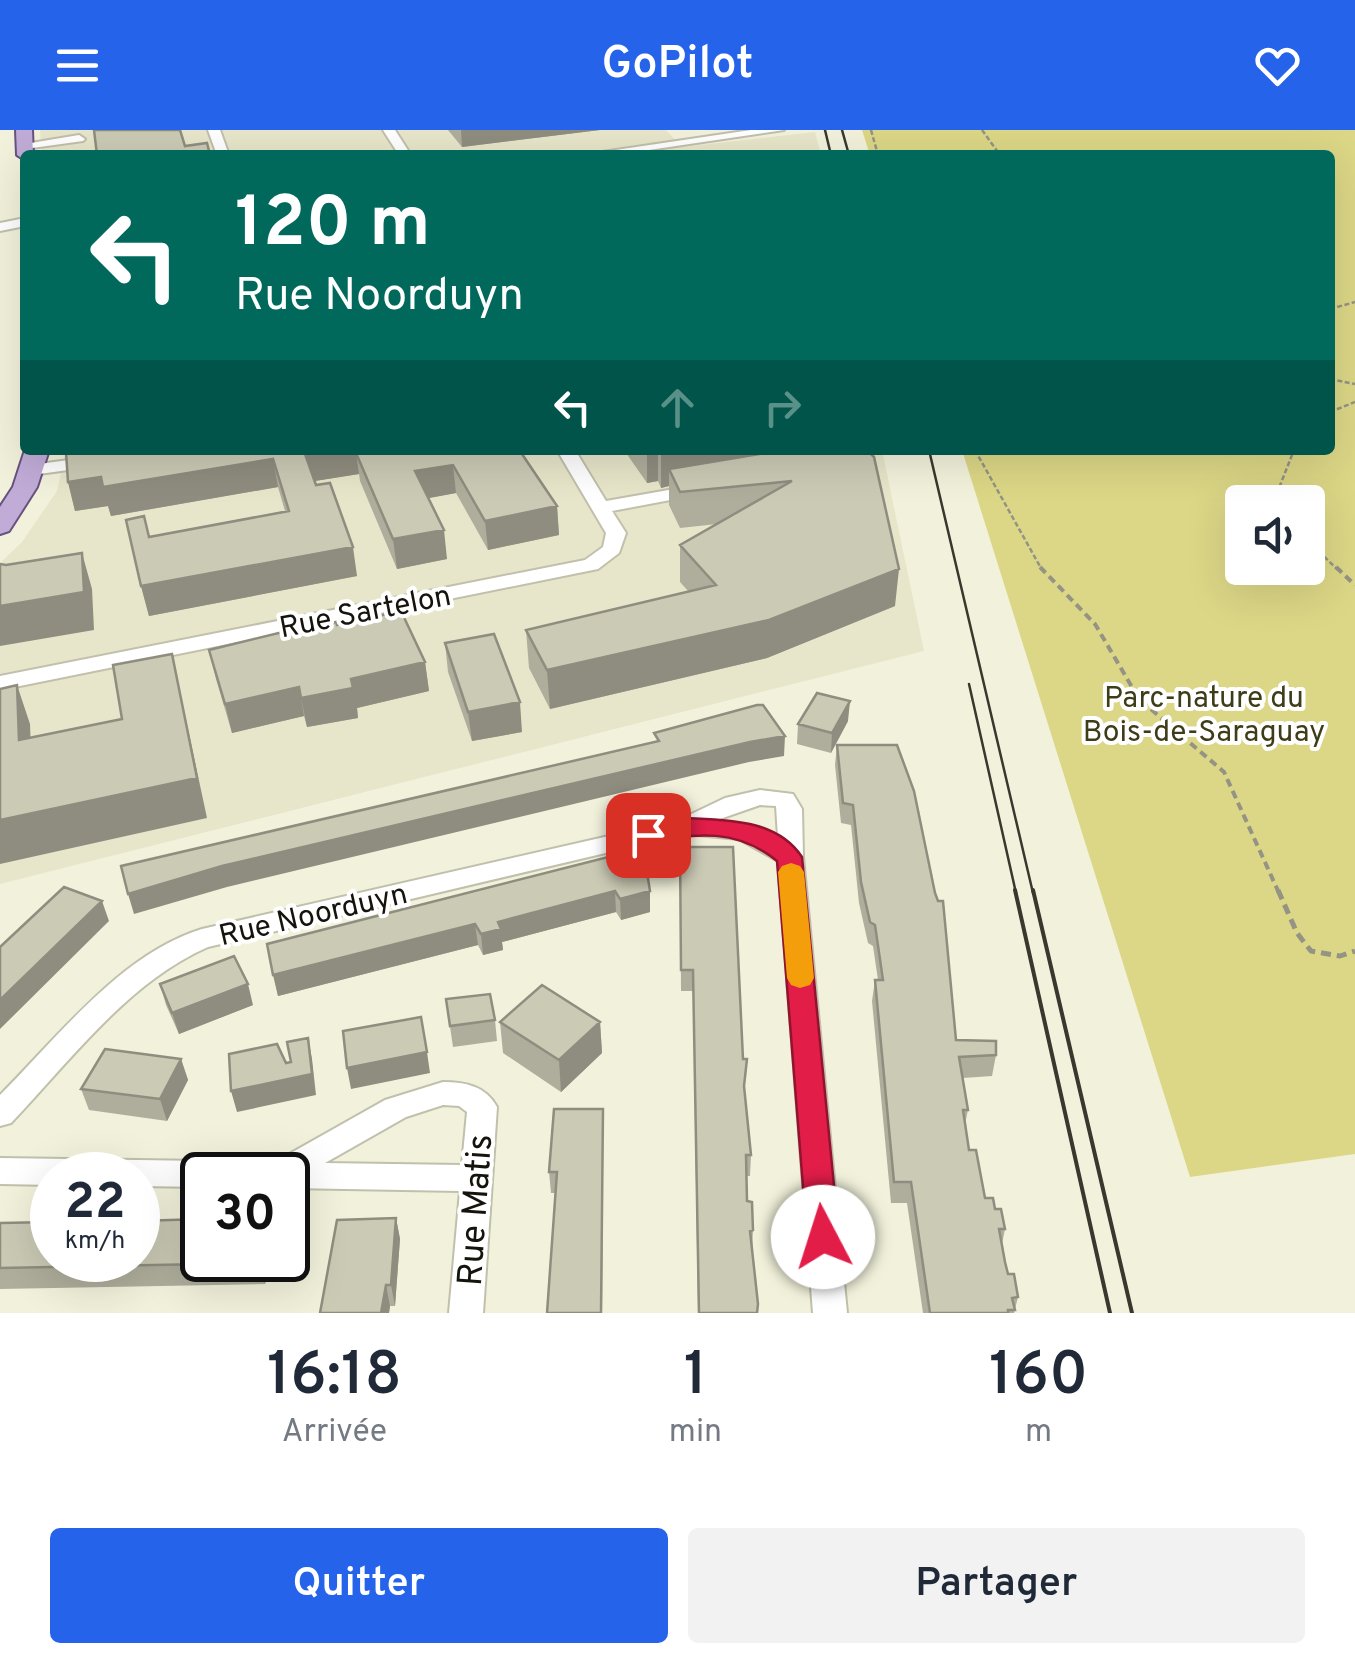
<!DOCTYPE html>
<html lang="fr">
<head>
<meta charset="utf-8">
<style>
	body { margin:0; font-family:Overpass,sans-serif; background:#f2f2f3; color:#1f2937; height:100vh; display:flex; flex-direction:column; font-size:38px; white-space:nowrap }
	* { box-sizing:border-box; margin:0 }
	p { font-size:32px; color:#747a83 }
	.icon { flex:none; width:55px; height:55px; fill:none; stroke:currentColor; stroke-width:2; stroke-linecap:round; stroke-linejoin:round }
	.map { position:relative; height:1183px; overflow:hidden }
	.panel { display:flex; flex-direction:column; background:#fff; flex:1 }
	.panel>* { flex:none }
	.banner { position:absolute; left:20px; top:20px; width:1315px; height:305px; border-radius:10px; box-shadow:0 10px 40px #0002; background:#00695c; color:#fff; overflow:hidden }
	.fabs { position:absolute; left:1225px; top:355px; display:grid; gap:20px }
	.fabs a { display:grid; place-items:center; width:100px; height:100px; border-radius:10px; background:#fff; box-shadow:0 10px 40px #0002; font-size:50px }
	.speed { position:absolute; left:30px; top:1022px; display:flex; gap:20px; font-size:50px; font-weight:700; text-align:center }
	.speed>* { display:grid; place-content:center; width:130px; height:130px; border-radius:50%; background:#fff; box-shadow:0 10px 40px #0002; line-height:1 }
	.speed small { font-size:25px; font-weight:400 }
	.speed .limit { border:5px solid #111; border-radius:15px; background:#fff; color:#111 }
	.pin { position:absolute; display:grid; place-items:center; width:85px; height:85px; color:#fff; margin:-42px; border-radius:20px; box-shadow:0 5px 15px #0006 }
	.me { position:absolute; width:110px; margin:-55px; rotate:355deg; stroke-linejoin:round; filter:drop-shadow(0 0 8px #0008) }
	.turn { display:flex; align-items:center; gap:35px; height:210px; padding:0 50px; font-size:45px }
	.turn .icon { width:130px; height:130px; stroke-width:2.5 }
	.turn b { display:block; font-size:70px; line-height:85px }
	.lanes { display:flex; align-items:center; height:95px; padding:0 50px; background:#0003; justify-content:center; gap:50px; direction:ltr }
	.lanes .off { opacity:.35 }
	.eta { display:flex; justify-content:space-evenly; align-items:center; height:170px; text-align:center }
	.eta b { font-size:60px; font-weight:600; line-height:70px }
	.action { display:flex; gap:20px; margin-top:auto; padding:20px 50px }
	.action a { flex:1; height:115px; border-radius:10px; background:#2563eb; color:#fff; font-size:40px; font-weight:600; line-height:115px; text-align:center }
	.action a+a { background:#f2f2f3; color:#1f2937 }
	header { display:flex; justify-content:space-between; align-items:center; height:130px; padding:0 50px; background:#2563eb; color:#fff; font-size:45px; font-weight:600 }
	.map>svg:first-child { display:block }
	.built { fill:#e7e6ca }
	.green { fill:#dcd786; fill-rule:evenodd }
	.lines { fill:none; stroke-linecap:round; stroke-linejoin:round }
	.minor-casing { stroke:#c1c0ac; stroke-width:4 }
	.major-casing { stroke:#68527e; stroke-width:4 }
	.path-far2 { stroke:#949384; stroke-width:2.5; stroke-dasharray:5 2.5; stroke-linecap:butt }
	.path-far1 { stroke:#949384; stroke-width:4; stroke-dasharray:8 5; stroke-linecap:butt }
	.path { stroke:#949384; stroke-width:5; stroke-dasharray:10 6; stroke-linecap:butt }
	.minor { fill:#fff; fill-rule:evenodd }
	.major { fill:#c0acd7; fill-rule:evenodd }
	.tram-far1 { stroke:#39382e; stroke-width:2.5 }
	.tram { stroke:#39382e; stroke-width:4 }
	.wall { fill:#afae9c }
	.shaded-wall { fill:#8e8d7f }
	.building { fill:#cbcab5; stroke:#8e8d7f; stroke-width:2.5 }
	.route { fill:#e11d48; stroke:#92132f; stroke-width:2.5 }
	.slow { fill:#f59e0b }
	.labels { text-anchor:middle; stroke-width:8; stroke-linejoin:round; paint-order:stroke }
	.street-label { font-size:30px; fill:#14130c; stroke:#fff }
	.park-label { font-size:30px; fill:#3f3c18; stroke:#fff }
	.near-street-label { font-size:35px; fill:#14130c; stroke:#fff }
</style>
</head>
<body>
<header><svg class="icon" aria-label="menu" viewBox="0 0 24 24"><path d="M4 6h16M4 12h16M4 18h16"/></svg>GoPilot<svg class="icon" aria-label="heart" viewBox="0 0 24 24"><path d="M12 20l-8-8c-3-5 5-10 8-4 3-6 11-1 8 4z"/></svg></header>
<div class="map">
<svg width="1355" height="1183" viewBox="0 0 1355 1183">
	<rect width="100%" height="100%" fill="#f2f2dc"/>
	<path class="built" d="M40 0H666L682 17 815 2 821 25H42Z
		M66 320H882L924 521 0 754V433L22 412 57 361Z"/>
	<path class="green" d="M862 0H1355V1024L1190 1047 962 320H1330V25H870ZM1242 372H1308V438H1242Z"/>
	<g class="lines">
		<g class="minor-casing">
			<path id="minor" d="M208 0H220L229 25H217Z
				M383 0H395L411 25H399Z
				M751 0H784L615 25H582Z
				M79 5 85 9 83 11 25 19 19 15Z
				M25 88V96L0 101V93Z
				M557 320H575L606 371 697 355 706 360 697 365 612 381 626 403 619 423 598 439 0 560V546L585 430 603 417 606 403Z
				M98 326 104 327V335L32 345 23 340 32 335Z
				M760 660 793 664 802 679 803 727 847 1183H813L778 731 739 709 686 704 208 817C128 852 71 930 11 993L0 996V965C59 906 121 824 202 799L679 690 725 668ZM760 675 776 676 778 707 750 696 717 690Z
				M443 952C465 952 486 956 497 977L483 1183H449L460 1061 288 1058V1045H202V1057L138 1056V1045H52V1055L0 1054V1028L275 1032 385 970ZM443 975 459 976 467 982 462 1035 325 1033 406 987Z"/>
		</g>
		<g class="major-casing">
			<path id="major" d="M16 0H32L33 25H25V30L17 25Z
				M25 320H49L37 357 9 401 0 404V377L13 357Z"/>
		</g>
		<path class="path-far2" d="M871 0 878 25
			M982 0 1000 25
			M1330 179 1355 172
			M1330 249 1355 254
			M1330 282 1355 272
			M975 320 1042 440
			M1278 372 1279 358 1294 320
			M1308 411 1338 440"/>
		<path class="path-far1" d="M1040 437 1095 494 1139 569 1224 642 1279 763
			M1336 437 1355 455"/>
		<path class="path" d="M1278 760 1297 803 1311 821 1340 826 1355 821"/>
		<use href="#minor" class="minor"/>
		<use href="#major" class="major"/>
		<path class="tram-far1" d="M825 0 831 25
			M842 0 849 25
			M929 320 1033 763
			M969 554 1016 763"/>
		<path class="tram" d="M1015 760 1110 1183
			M1033 760 1132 1183"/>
	</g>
	<path class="wall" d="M448 0H600L462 17Z
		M287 320H364L528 332 557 376 559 405 488 420 456 363 428 368 447 429 397 439 360 351 359 344 314 351 357 446 149 486 141 456 149 407 285 381 278 357 111 386 108 376 75 381 68 352 272 322 286 323Z
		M624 320H867L895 476 767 528 550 579 529 538 526 500 689 462 680 452V415L717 394 680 398 669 375V356L661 358 658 351 647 353Z
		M337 495 425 532 429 561 357 578 358 588 307 597 304 586 232 603 216 549 209 520Z
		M445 513 522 602 472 611 448 542Z
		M848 591 831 623 797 614 798 594Z
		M837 615 956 910 996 925 992 946 963 948 968 980 965 994 969 1020 985 1068 995 1079 1005 1099 1002 1114 1008 1144 1018 1167 1014 1183H923L907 1073H891L872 871 875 850H878L873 816 868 813 859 773 851 695 841 693 835 635Z
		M680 717 745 963 751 1025 750 1046H746L747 1071 753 1100 752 1121 758 1174V1183H698L693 861H681Z
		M637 745 650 761V782L621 790 616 782 502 812 503 820 483 825 478 815 278 866 267 814Z
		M160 854 253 875 179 904 166 875Z
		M446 869 495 890 497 911 453 917Z
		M500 892H600L602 923 561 962 503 923Z
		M181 929 188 950 167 991 89 980 81 959Z
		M603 979 602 1183H547L555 1063H551L549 1042Z
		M396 1088 400 1109 395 1176H390L389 1183H320Z
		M0 1093 202 1130H271L265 1154 0 1159Z"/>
	<path class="shaded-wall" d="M461 0H600L462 17Z
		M329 320H364L368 343 356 323 359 344 309 352 305 324Z
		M647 320H658V351L647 353Z
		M678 320H823L669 339V356L661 358V323Z
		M273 329 278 357 111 386 108 376 75 381 68 352Z
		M453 335 456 363 419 370 415 341Z
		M557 376 559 405 488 420 485 391Z
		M444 400 447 429 397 439 393 409Z
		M353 417 357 446 149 486 141 456Z
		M82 423 92 459 94 500 0 516V476Z
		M899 439 895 476 767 528 550 579 547 540Z
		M172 524 207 688 0 734V690L197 648Z
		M425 532 429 561 357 578 358 588 307 597 301 568 351 549Z
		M17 555 30 594 32 650 19 610Z
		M299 557 304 586 232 603 225 574Z
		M850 571 848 591 831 623 832 603Z
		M520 572 522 602 472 611 468 582Z
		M785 606 784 626 749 632 227 757 134 784 128 764 222 736 750 612Z
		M615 761 616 782 502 812 503 820 483 825 481 804 498 792Z
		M650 761V782L621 790 620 769Z
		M102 771 109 791 0 899V870Z
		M475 794 478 815 278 866 273 845Z
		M248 854 253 875 179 904 172 883Z
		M600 892 602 923 561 962 559 930Z
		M308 908 312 929 316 965 237 982 231 961 312 944Z
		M427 922 430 943 351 959 347 938Z
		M181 929 188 950 167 991 160 969Z
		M603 979 602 1183H601Z
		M396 1088 400 1109 395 1176 391 1155Z
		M260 1130H271L265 1154 259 1133Z
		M386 1155 390 1176 389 1183H381Z"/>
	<path class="building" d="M94 0H180L185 16 207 13 210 25H97Z
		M79 320H271L272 322 286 323 289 320H329L305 324 316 355 330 353 353 417 141 456 126 390 144 386 149 407 289 381 273 329 103 357 101 347 68 352 66 322Z
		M372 320H526L527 323 522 324 557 376 485 391 453 335 415 341 444 400 393 409 356 323Z
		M783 320H867L874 327 899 439 769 490 547 540 526 500 716 455 680 415 792 351 680 362 669 339Z
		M82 423 84 462 0 476V434L6 435Z
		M401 481 425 532 351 549 353 558 301 568 299 557 225 574 209 520 287 501 336 492 337 495Z
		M494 504 520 572 468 582 445 513Z
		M172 524 197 648 0 690V559L17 555 19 610 122 589 113 535Z
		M817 563 850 571 832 603 798 594Z
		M757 575H763L785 606 750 612 222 736 128 764 121 736 659 611 654 603Z
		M837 615H897L914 661 935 763 938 771H943L956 910 996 911V925L959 927 968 980H963L969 1020H976L985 1068H993L995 1079H1001L1005 1099H999L1005 1132 1008 1144H1014L1018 1167 1012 1168 1015 1180H1008V1183H930L911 1052H894L875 850H883L875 795 870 792 861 752 853 675 843 673Z
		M680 717H733L743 929H747L744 956 751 1025H746L747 1071 752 1072 753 1100 750 1101 758 1174 757 1183H699L693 840H681Z
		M624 723 637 745 647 742 650 761 620 769 615 761 498 792 501 799 481 804 475 794 273 845 267 814Z
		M64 757 102 771 0 870V817Z
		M234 826 248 854 172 883 160 854Z
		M542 855 600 892 559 930 500 892Z
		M490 864 495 890 450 896 446 869Z
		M421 887 427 922 347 938 343 901Z
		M308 908 312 944 231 961 229 924 277 914 286 933 291 932 287 912Z
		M105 919 181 929 160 969 81 959Z
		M554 979H603L601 1183H547L557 1042H549Z
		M396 1088 391 1155H386L381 1183H320L337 1090Z
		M202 1089V1130H260L259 1133 0 1138V1093L52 1092V1130H138V1091Z"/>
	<path class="route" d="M686 688C727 690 777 689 802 727L839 1107 834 1117 823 1121 812 1117 807 1107 777 731C738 699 696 702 648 713L636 705 640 699Z"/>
	<path class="slow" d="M791 733 800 736 804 742 814 848 810 855 800 858 791 855 787 848 778 742 782 736Z"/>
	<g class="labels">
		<g class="street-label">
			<text transform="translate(365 481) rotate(-11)" y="10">Rue Sartelon</text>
			<text transform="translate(313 784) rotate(-13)" y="10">Rue Noorduyn</text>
		</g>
		<g class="park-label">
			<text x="1204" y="577">Parc-nature du<tspan x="1204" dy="34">Bois-de-Saraguay</tspan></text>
		</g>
		<g class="near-street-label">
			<text transform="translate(474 1080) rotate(-86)" y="12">Rue Matis</text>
		</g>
	</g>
</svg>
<div class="fabs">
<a><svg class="icon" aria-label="sound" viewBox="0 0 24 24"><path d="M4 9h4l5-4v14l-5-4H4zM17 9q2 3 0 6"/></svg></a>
</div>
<div class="speed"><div>22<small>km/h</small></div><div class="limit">30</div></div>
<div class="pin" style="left:648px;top:705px;background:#d93025"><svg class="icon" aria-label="arrive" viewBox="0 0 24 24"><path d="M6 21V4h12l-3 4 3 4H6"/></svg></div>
<svg class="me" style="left:823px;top:1107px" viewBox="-20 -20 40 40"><circle r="19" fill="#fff"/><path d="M0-13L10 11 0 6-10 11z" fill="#e11d48"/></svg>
<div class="banner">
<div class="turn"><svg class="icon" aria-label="left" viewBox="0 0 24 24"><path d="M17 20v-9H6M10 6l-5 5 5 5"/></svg><div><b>120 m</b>Rue Noorduyn</div></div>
<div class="lanes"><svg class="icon" aria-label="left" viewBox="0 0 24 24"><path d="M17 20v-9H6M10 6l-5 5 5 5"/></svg><svg class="icon off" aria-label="ahead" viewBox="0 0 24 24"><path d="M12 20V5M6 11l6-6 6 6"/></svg><svg class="icon off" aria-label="right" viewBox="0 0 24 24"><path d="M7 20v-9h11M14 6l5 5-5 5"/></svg></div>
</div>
</div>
<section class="panel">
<div class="eta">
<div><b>16:18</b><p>Arrivée</p></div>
<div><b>1</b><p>min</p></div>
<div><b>160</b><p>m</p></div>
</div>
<div class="action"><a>Quitter</a><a>Partager</a></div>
</section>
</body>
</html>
